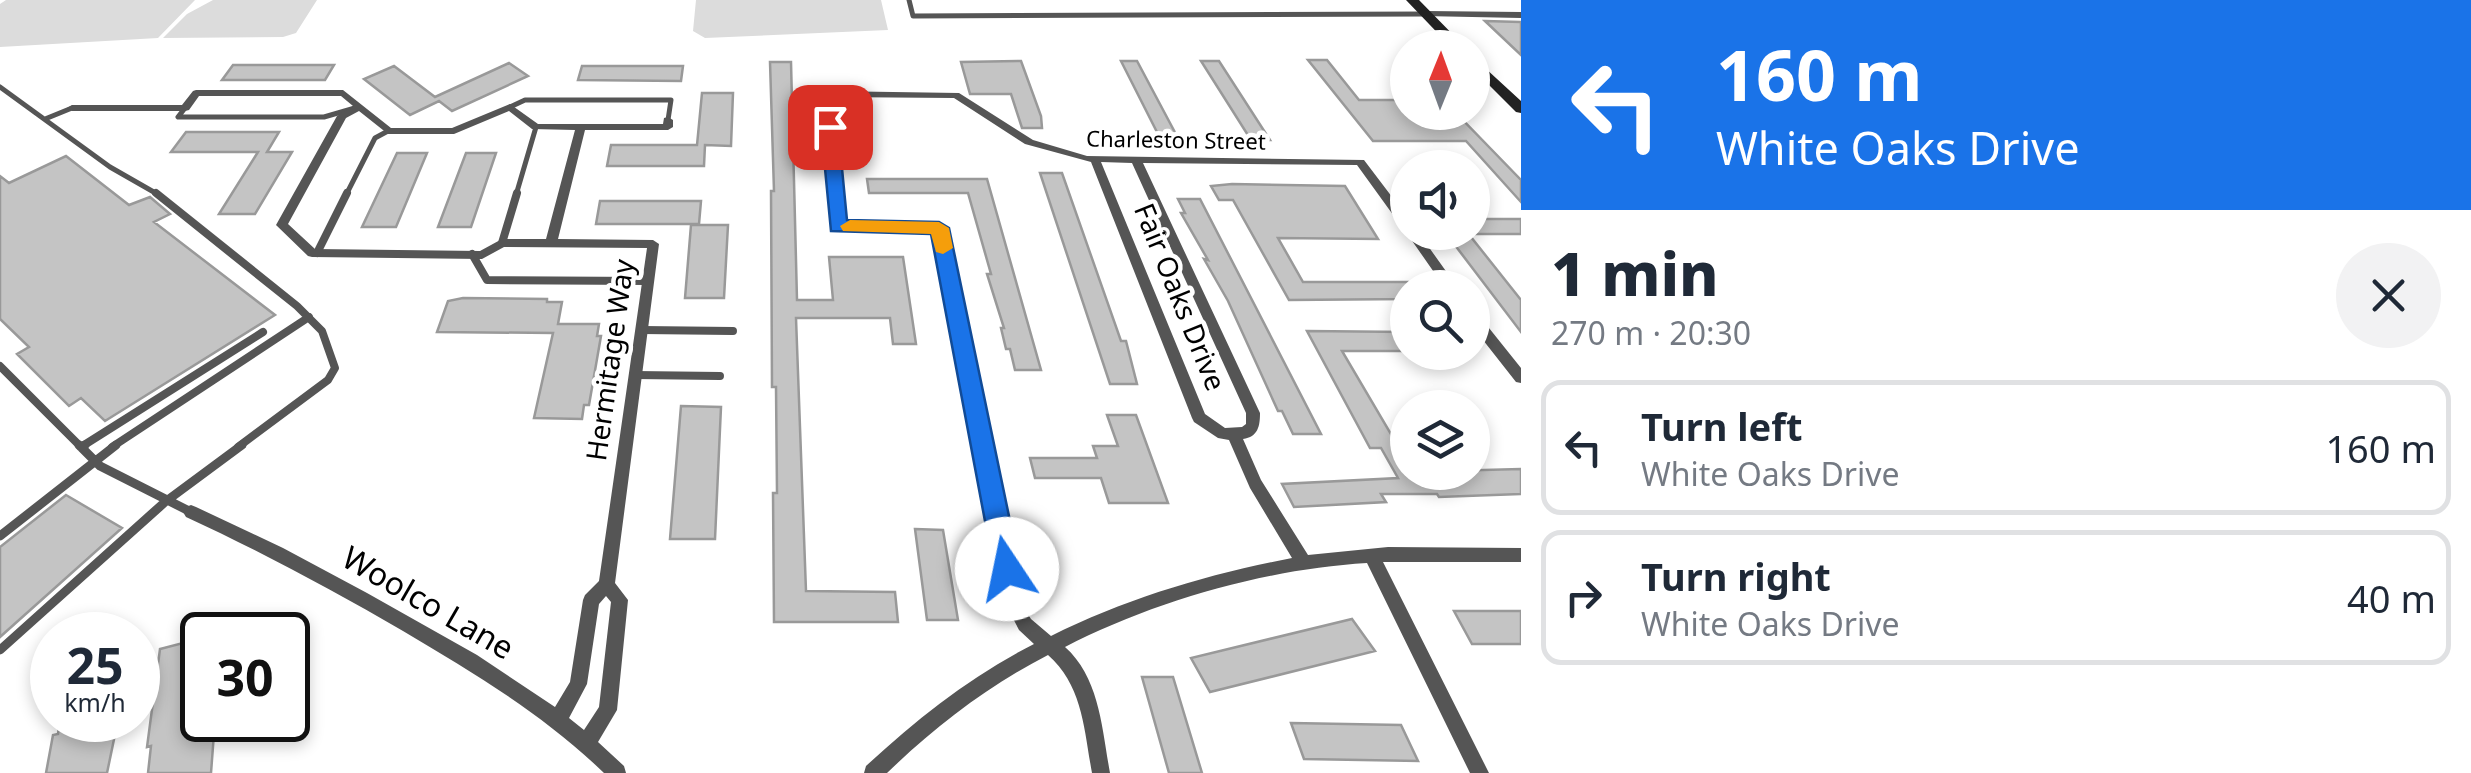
<!DOCTYPE html>
<html lang="en">
<head>
<meta charset="utf-8">
<style>
	body { margin:0; font-family:"Noto Sans",sans-serif; background:#f2f2f3; color:#1f2937; height:100vh; display:flex; flex-direction:column; font-size:38px; white-space:nowrap }
	* { box-sizing:border-box; margin:0 }
	p { font-size:32px; color:#747a83 }
	.icon { flex:none; width:55px; height:55px; fill:none; stroke:currentColor; stroke-width:2; stroke-linecap:round; stroke-linejoin:round }
	.map { position:relative; flex:1; overflow:hidden }
	.drawer { display:flex; flex-direction:column; background:#fff; width:950px }
	.drawer>* { flex:none }
	.banner { background:#1a73e8; color:#fff; overflow:hidden }
	.needle { width:65px; rotate:1deg }
	.tools { position:absolute; left:1390px; top:30px; display:grid; gap:20px }
	.tools a { display:grid; place-items:center; width:100px; height:100px; border-radius:50%; background:#fff; box-shadow:0 5px 15px #0003; font-size:50px }
	.speed { position:absolute; left:30px; top:612px; display:flex; gap:20px; font-size:50px; font-weight:700; text-align:center }
	.speed>* { display:grid; place-content:center; width:130px; height:130px; border-radius:50%; background:#fff; box-shadow:0 5px 15px #0003; line-height:1 }
	.speed small { font-size:25px; font-weight:400 }
	.speed .limit { border:5px solid #111; border-radius:15px; background:#fff; color:#111 }
	.pin { position:absolute; display:grid; place-items:center; width:85px; height:85px; color:#fff; margin:-42px; border-radius:20px; box-shadow:0 5px 15px #0006 }
	.me { position:absolute; width:110px; margin:-55px; rotate:349deg; stroke-linejoin:round; filter:drop-shadow(0 0 8px #0008) }
	.turn { display:flex; align-items:center; gap:35px; height:210px; padding:0 30px; font-size:45px }
	.turn .icon { width:130px; height:130px; stroke-width:2.5 }
	.turn b { display:block; font-size:70px; line-height:85px }
	.round { display:grid; place-items:center; flex:none; width:105px; height:105px; border-radius:52px; background:#f2f2f3 }
	.summary { display:flex; align-items:center; justify-content:space-between; height:170px; padding:0 30px }
	h1 { font-size:60px; font-weight:800; line-height:75px }
	ul { padding:0; list-style:none }
	li { display:flex; align-items:center; gap:30px; height:135px; margin:0 20px 15px; padding:0 10px; border:5px solid #e0e1e3; border-radius:20px }
	li div { flex:1 }
	li b { display:block; font-size:38px }
	li em { font-style:normal }
	main { display:flex; flex:1; min-height:0 }
	.map>svg:first-child { display:block }
	.green { fill:#dcdcdc }
	.building { fill:#c4c4c4; stroke:#999; stroke-width:2.5 }
	.lines { fill:none; stroke-linecap:round; stroke-linejoin:round }
	.lane-far2 { stroke:#555; stroke-width:5 }
	.lane-far1 { stroke:#555; stroke-width:8 }
	.lane { stroke:#555; stroke-width:9 }
	.street { fill:#555; fill-rule:evenodd }
	.secondary { fill:#222; fill-rule:evenodd }
	.route { fill:#1a73e8; stroke:#114b97; stroke-width:2.5 }
	.slow { fill:#f59e0b }
	.labels { text-anchor:middle; stroke-width:9; stroke-linejoin:round; paint-order:stroke }
	.far-street-label { font-size:22px; fill:#000; stroke:#fff }
	.street-label { font-size:28px; fill:#000; stroke:#fff }
	.near-street-label { font-size:32px; fill:#000; stroke:#fff }
</style>
</head>
<body>
<main>
<div class="map">
<svg width="1521" height="773" viewBox="0 0 1521 773">
	<rect width="100%" height="100%" fill="#fff"/>
	<path class="green" d="M6 0H195L158 38 0 47V4Z
		M213 0H317L296 33 283 37 163 38 187 14Z
		M696 0H881L888 30 705 38 693 31Z"/>
	<path class="building" d="M1485 21 1521 22V55Z
		M1308 60H1327L1359 100H1408V112H1455L1521 180V202L1466 141H1373Z
		M1021 61 1041 116 1042 128H1022L1011 94H970L961 62Z
		M1121 61H1137L1179 140H1161Z
		M1201 61H1219L1270 140H1251Z
		M770 62H791L797 300H833L829 257H903L916 344H893L890 318H796L806 591 895 592 898 622H774L773 493H777L776 387H772L771 191H774Z
		M509 63 528 76 452 111 439 101 410 115 364 79 394 66 435 97Z
		M233 65H334L325 80H222Z
		M582 66H683L681 81 578 80Z
		M702 93H733L731 146 705 145 704 166H607L611 145H697Z
		M186 132H279L267 152H292L255 214H219L258 152H171Z
		M397 153H427L396 227H362Z
		M466 153H496L471 227H438Z
		M66 156 129 205 150 197 170 214 154 222 275 315 105 421 81 398 69 406 17 354 29 347 0 319V176L9 183Z
		M1040 173H1062L1121 341H1126L1137 384H1110Z
		M867 179H987L1041 370H1015L1010 349H1006L1001 328H1004L987 274H991L968 193H869Z
		M1232 184 1345 186 1378 239 1278 238 1303 282H1408V299L1289 300 1233 200H1219L1211 186Z
		M1178 199H1200L1321 434H1293L1282 411H1278L1228 301 1204 259 1208 260 1181 213H1185Z
		M600 201H701L699 224H596Z
		M1472 219H1521V234H1472Z
		M691 225H728L724 298H685Z
		M1445 232H1467L1521 300V332Z
		M463 298 547 299V302H562L558 324H599L597 336H601L589 405H584L582 419 534 418 553 333 437 332 448 301Z
		M1307 331 1408 332V351H1342L1408 463V472L1521 469V494L1439 497 1437 494H1381L1386 502 1294 507 1282 484 1398 478 1381 448H1370Z
		M681 406 721 407 715 539H670Z
		M1107 415H1136L1168 503H1109L1101 478H1035L1030 458H1097L1093 446H1118Z
		M66 495 122 528 0 637V547Z
		M915 529 943 530 958 620H927Z
		M1454 611H1521V644H1472Z
		M1352 619 1375 651 1210 692 1191 658Z
		M202 638V720H215L211 773H148L151 746 147 747 160 649Z
		M1142 677H1173L1202 773H1169Z
		M60 720H118L107 773H46L53 735 58 734Z
		M1291 723 1401 725 1418 761 1304 759Z"/>
	<g class="lines">
		<path class="lane-far2" d="M909 0 913 16 1426 14
			M0 87 110 167 159 195
			M510 107 525 100H671L668 120
			M185 108 178 117H324L355 108
			M45 119 72 108
			M346 195 375 138 388 131
			M516 195 536 127"/>
		<path class="lane-far1" d="M156 193 297 306 322 331 335 368 328 380 238 447
			M502 243 517 193
			M317 253 347 193
			M472 254 487 280 648 281
			M642 330 733 331
			M0 366 81 447
			M635 375 720 376
			M81 447 263 332
			M112 447 309 317"/>
		<path class="lane" d="M79 445 100 466 191 512
			M81 447 85 445
			M0 536 116 445
			M0 650 165 502 242 445"/>
		<path class="street" d="M1426 11 1521 12V18L1423 16V12Z
			M196 90H343L391 128H452L510 104 538 124H663L664 118 668 117 673 120V127L668 130H585L558 239 653 240 659 244 615 583 628 600 617 710 598 742 624 766 626 773H604C544 715 474 673 403 631 332 590 260 551 186 517L183 512 186 507 191 505 196 507 283 548 367 593 477 655 555 707 570 682 583 600 585 595 599 581 647 248 504 247 482 259 312 257 308 256 276 225 337 116 353 106 341 96H199L189 110 185 111H72L67 108 72 105H182L193 91ZM359 111 388 134H454L509 111 532 129 575 130 546 239H502L480 251 315 249 288 224 346 118ZM606 596 611 602 599 707 584 730 569 718 587 684 599 604Z
			M827 91 959 93 1033 140 1087 156 1364 160 1408 218V232H1418L1458 288H1445L1408 235 1407 231 1404 230 1357 165 1143 163 1260 413C1260 426 1258 437 1243 439L1261 480 1308 555 1388 547 1521 548V562H1383L1489 773H1470L1367 563C1266 569 1154 601 1065 647 1100 678 1102 730 1110 773H1092C1084 730 1083 686 1048 655 988 686 936 726 887 773H864L866 766C918 718 971 676 1034 644L1019 630 1006 605 934 232 833 229 822 94ZM832 97 954 98 1025 144 1091 162 1192 418 1194 422 1218 438 1229 440 1250 488 1292 558C1209 574 1127 598 1051 636L1031 619 1022 605 945 228 939 224 843 222ZM1101 162 1132 163 1246 413V424L1242 427 1225 428 1205 414Z
			M1472 312 1477 313 1521 368V383L1516 382 1472 326Z"/>
		<path class="secondary" d="M1406 0H1419L1466 48H1452Z
			M1472 56 1521 101V113L1516 112 1472 68Z"/>
	</g>
	<path class="route" d="M830 122 838 127 847 220 939 222 949 228 1020 569 1016 578 1007 581 998 578 994 569 931 234 831 231 821 127Z"/>
	<path class="slow" d="M850 220 939 222 949 228 953 248 943 254 936 252 931 234 843 231 840 226Z"/>
	<g class="labels">
		<g class="far-street-label">
			<text transform="translate(1176 140) rotate(1)" y="8">Charleston Street</text>
		</g>
		<g class="street-label">
			<text transform="translate(1180 297) rotate(68)" y="10">Fair Oaks Drive</text>
			<text transform="translate(610 360) rotate(-82)" y="10">Hermitage Way</text>
		</g>
		<g class="near-street-label">
			<text transform="translate(428 603) rotate(30)" y="11">Woolco Lane</text>
		</g>
	</g>
</svg>
<div class="tools">
<a><svg class="needle" viewBox="-14 -14 28 28"><path d="M0-13l5 13h-10z" fill="#e53935"/><path d="M0 13l5-13h-10z" fill="#747a83"/></svg></a>
<a><svg class="icon" aria-label="sound" viewBox="0 0 24 24"><path d="M4 9h4l5-4v14l-5-4H4zM17 9q2 3 0 6"/></svg></a>
<a><svg class="icon" aria-label="search" viewBox="0 0 24 24"><circle cx="10" cy="10" r="6"/><path d="M15 15l6 6"/></svg></a>
<a><svg class="icon" aria-label="layers" viewBox="0 0 24 24"><path d="M12 4l9 5-9 5-9-5zM3 14l9 5 9-5"/></svg></a>
</div>
<div class="speed"><div>25<small>km/h</small></div><div class="limit">30</div></div>
<div class="pin" style="left:830px;top:127px;background:#d93025"><svg class="icon" aria-label="arrive" viewBox="0 0 24 24"><path d="M6 21V4h12l-3 4 3 4H6"/></svg></div>
<svg class="me" style="left:1007px;top:569px" viewBox="-20 -20 40 40"><circle r="19" fill="#fff"/><path d="M0-13L10 11 0 6-10 11z" fill="#1a73e8"/></svg>
</div>
<section class="drawer">
<div class="banner">
<div class="turn"><svg class="icon" aria-label="left" viewBox="0 0 24 24"><path d="M17 20v-9H6M10 6l-5 5 5 5"/></svg><div><b>160 m</b>White Oaks Drive</div></div>
</div>
<div class="summary"><div><h1>1 min</h1><p>270 m · 20:30</p></div><a class="round"><svg class="icon" aria-label="close" viewBox="0 0 24 24"><path d="M6 6l12 12M18 6L6 18"/></svg></a></div>
<ul>
<li><svg class="icon" aria-label="left" viewBox="0 0 24 24"><path d="M17 20v-9H6M10 6l-5 5 5 5"/></svg><div><b>Turn left</b><p>White Oaks Drive</p></div><em>160 m</em></li>
<li><svg class="icon" aria-label="right" viewBox="0 0 24 24"><path d="M7 20v-9h11M14 6l5 5-5 5"/></svg><div><b>Turn right</b><p>White Oaks Drive</p></div><em>40 m</em></li>
</ul>
</section>
</main>
</body>
</html>
